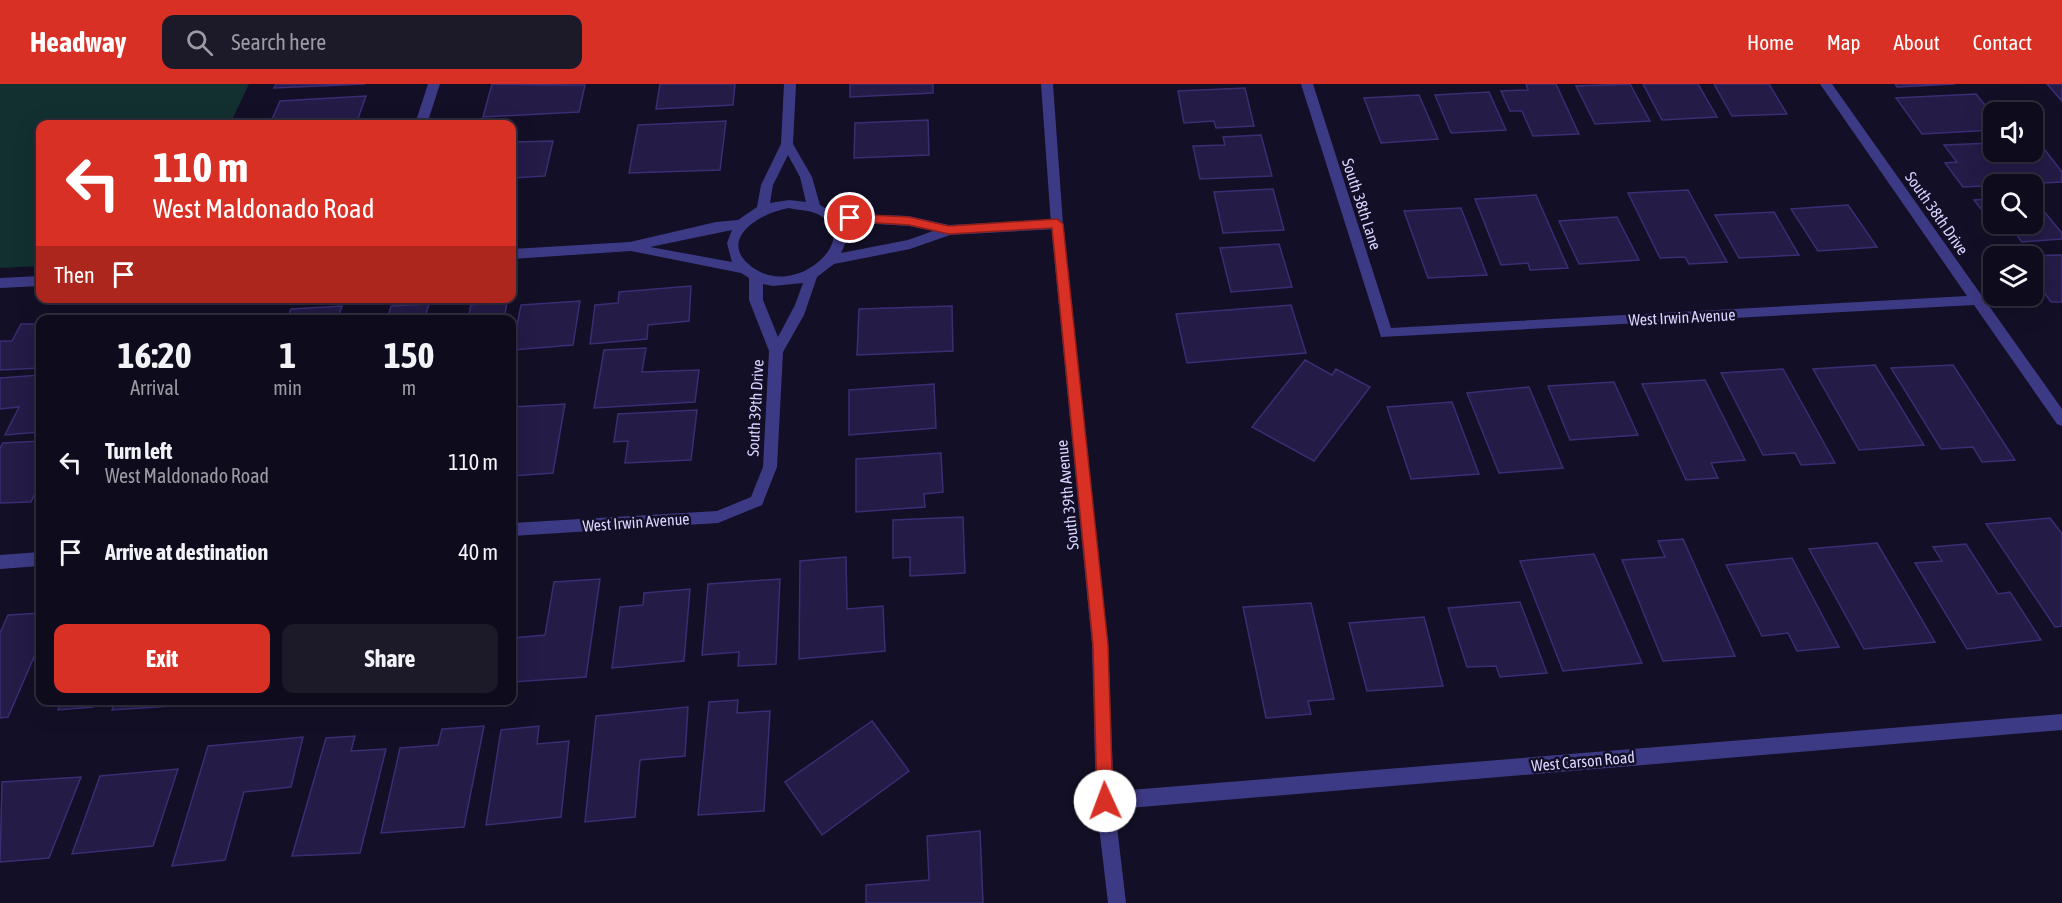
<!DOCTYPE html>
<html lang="en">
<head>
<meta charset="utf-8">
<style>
	body { margin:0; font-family:"Asap Condensed",sans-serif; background:#1c1929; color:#f1f3f6; height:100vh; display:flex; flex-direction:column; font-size:22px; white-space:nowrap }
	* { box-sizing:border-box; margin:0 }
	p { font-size:20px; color:#9b9ba3 }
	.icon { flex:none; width:33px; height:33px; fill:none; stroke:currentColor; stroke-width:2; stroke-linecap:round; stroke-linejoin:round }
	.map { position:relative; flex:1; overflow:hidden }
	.drawer { position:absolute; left:36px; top:231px; width:480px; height:390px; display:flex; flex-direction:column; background:#0e0b1c; border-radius:12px; box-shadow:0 6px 24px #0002,0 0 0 2px #2e2b3b }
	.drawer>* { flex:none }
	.guide { position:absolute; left:36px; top:36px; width:480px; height:183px; border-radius:12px; box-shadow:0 6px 24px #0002,0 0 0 2px #2e2b3b; background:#d93025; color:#fff; overflow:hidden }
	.fabs { position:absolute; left:1983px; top:18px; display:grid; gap:12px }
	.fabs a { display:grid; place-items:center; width:60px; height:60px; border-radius:12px; background:#0e0b1c; box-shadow:0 6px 24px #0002,0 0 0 2px #2e2b3b; font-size:30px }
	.pin { position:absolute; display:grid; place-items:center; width:51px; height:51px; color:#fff; margin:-26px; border:3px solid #fff; border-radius:50%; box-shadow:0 2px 6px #0007 }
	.me { position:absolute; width:66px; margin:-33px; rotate:358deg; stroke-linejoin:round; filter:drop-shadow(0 0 4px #0008) }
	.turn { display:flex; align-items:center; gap:21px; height:126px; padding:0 18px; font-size:27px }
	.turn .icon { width:78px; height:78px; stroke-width:2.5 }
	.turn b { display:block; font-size:42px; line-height:51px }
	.then { display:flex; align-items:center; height:57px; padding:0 18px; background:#0003; gap:12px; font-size:22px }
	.eta { display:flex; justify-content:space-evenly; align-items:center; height:102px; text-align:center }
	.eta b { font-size:36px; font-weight:700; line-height:42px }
	.action { display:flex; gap:12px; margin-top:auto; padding:12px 18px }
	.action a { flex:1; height:69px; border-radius:12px; background:#d93025; color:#fff; font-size:24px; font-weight:700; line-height:69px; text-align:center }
	.action a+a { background:#1c1929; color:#f1f3f6 }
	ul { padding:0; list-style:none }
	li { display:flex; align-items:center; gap:18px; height:90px; padding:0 18px }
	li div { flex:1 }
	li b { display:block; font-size:22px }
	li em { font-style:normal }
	header { display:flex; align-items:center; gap:36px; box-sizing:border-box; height:84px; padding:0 30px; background:#d93025; color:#fff }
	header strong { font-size:28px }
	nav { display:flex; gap:33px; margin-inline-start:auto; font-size:21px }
	.search { width:420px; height:54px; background:#1c1929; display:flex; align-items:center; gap:15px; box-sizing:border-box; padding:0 21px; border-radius:12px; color:#9b9ba3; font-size:22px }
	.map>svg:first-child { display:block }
	.green { fill:#12302f }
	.building { fill:#241b47; stroke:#3b2d73; stroke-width:1.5 }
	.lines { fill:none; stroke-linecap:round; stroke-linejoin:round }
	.minor { fill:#3d3a85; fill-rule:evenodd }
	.tertiary { fill:#3d3a85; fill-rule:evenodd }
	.route { fill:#d93025; stroke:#8d1f18; stroke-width:1.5 }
	.labels { text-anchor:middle; stroke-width:5; stroke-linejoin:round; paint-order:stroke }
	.street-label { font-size:16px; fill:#d9d4ff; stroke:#130f26 }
</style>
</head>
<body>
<header>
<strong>Headway</strong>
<div class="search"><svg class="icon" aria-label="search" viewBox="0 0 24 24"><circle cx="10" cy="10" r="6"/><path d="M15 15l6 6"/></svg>Search here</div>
<nav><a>Home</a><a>Map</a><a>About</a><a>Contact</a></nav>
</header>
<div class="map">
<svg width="2062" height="819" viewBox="0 0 2062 819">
	<rect width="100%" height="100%" fill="#130f26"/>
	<path class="green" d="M0 0H249L230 40H40V182L0 184Z"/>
	<path class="building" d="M276 0H365L274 4Z
		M492 0 567 1H585L579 28 483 33Z
		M660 0H735L733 21 656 25Z
		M850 0H933V9L850 13Z
		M1526 0H1556L1579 50 1533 52 1522 27H1510L1501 7 1528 6Z
		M1630 0 1650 37 1595 40 1576 2Z
		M1643 0H1698L1717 33 1662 36Z
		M1714 0H1769L1787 30 1732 32Z
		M1895 0H1955L1897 3Z
		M2047 0H2062V17Z
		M1245 4 1254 42 1216 44 1214 37 1184 39 1178 7Z
		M1489 8 1506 46 1451 49 1435 11Z
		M1976 10 1994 32V46L1922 50 1896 14Z
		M1419 11 1438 55 1381 59 1364 14Z
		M366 12 356 40H270L280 17Z
		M928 36 929 71 854 74 855 39Z
		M726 37 720 86 629 89 638 41Z
		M1261 51 1272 92 1200 95 1193 62 1225 61 1223 53Z
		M553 57 545 92 512 94V58Z
		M2032 57H2038L2062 88V98L1963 103 1945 79 1957 78 1944 61 1994 59V68H2032Z
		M1273 105 1284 146 1223 149 1214 108Z
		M1688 106 1727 178 1689 180 1685 173 1660 174 1628 109Z
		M1536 111 1568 184 1530 186 1528 179 1501 181 1475 115Z
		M2032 113 2062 149V155L2022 158 2008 140 1993 141 1974 116 1994 115V140H2032Z
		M1848 121 1877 163 1818 167 1791 125Z
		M1461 124 1487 191 1428 194 1404 127Z
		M1774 128 1799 171 1739 174 1715 131Z
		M1617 133 1639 176 1579 180 1559 137Z
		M1279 160 1292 203 1231 208 1220 164Z
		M2062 171V218H2051L2032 192V172H2022Z
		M691 202 689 237 648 241 647 255 590 260 595 221 618 219 619 208Z
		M580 217 573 261 512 266 521 221Z
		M507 218 504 236H451L468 234 471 221Z
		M429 220 424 236H387L391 222Z
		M1291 221 1306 269 1187 279 1176 230Z
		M342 222 337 236H287L291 225Z
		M952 222 953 267 857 271 859 225Z
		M21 240H40V284L0 286V257H12Z
		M646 264 642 288 699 286 695 318 594 324 604 266Z
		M1305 276 1332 291 1336 285 1370 303 1314 377 1252 343Z
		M1875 281 1924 361 1859 366 1813 285Z
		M1953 281 2015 376 1982 378 1973 363 1941 365 1891 284Z
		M1783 285 1835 379 1801 381 1795 369 1763 371 1721 289Z
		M40 291V348L5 351 19 323 0 325V294Z
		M1705 296 1745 376 1711 379 1718 394 1686 396 1642 300Z
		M1614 298 1638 351 1570 356 1548 302Z
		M934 300 936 344 849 351V306Z
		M1529 303 1563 384 1499 389 1467 309Z
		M1452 318 1479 390 1411 395 1387 323Z
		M565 320 553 389 512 392V323Z
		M697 326 691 376 625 379 628 357 614 358 618 330Z
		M40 357V398L31 418 0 419V364L3 359Z
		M941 369 943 408 924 410 925 423 856 428V375Z
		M963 433 965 489 910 492V473L893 474V436Z
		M2050 434 2062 450V542L2055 543 1986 440Z
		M1683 455 1735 572 1663 577 1622 476 1665 473 1658 457Z
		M1877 459 1935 558 1864 565 1809 465Z
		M1966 460 1998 510 2010 508 2041 556 1967 565 1915 479 1942 477 1933 463Z
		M1594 470 1642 579 1563 587 1520 477Z
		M846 473 847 525 883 522 885 567 799 575 800 477Z
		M1792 474 1839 563 1797 567 1788 549 1762 552 1726 481Z
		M600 495 586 593 512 598V554L545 551 554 498Z
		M780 495 776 580 738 582 739 568 702 571 708 500Z
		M690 505 684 577 612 584 620 523 643 521 644 509Z
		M1520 518 1547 589 1500 593 1496 582 1467 583 1448 524Z
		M1311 519 1334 615 1308 617 1311 630 1266 634 1243 523Z
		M40 529V559L8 633 0 634V549L8 531Z
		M1424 533 1443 602 1367 607 1349 539Z
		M61 616H95L93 623 58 626Z
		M116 616H205L203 620 112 626Z
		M738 616 737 629 770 627 764 727 698 731 709 618Z
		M688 623 685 672 640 676 635 733 585 738 596 632Z
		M872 637 909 687 822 751 785 698Z
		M484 642 464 743 381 749 400 664 438 661 442 645Z
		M539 642 537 660 569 657 561 733 486 741 501 646Z
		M355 652 351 667 386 665 360 769 292 772 326 654Z
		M303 653 291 703 244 708 225 776 172 782 208 662Z
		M178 685 153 762 72 770 100 692Z
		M81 693 49 774 0 778 2 698Z
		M980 747 983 819H866V801L929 796 927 752Z"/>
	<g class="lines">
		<path class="minor" d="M428 0H440L427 40H415Z
			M784 0H796L793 60 812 93 820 121 833 129 909 132 949 141 1057 135 1063 140 1057 145 950 151 910 165 834 180 817 193 804 231 783 268 777 383 762 421 718 439 512 452V439L717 427 751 413 763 383 769 267 749 216V194L741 189 631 167 512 175V165L630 158 716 138 738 136 757 123 761 101 781 60ZM788 71 800 93 806 118 789 116 770 119 773 101ZM789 124C796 126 805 126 812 128 869 147 800 215 755 185 714 158 758 129 789 124ZM841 138 909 142 933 147 908 156 841 169C847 158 847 149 841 138ZM732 146 727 159 732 178 650 163ZM803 199 795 221 778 253 763 216V200L773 202Z
			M1301 0H1313L1391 244 1967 212 1820 0H1832L2062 325V342L2057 340 1974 221 1381 253Z
			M40 192V202L0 204V194Z
			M40 468V482L0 485V471Z
			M2062 630V646L1105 726 1099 723 1096 717 1099 711 1105 708Z"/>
		<path class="tertiary" d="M1041 0H1053L1063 140 1108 561 1114 717 1126 819H1108L1096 717 1092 561 1051 140Z"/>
	</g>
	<path class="route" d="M850 130 909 133 949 142 1057 135 1063 140 1108 561 1113 717 1111 722 1105 724 1099 722 1097 717 1093 561 1052 144 949 150 909 141 846 137V131Z"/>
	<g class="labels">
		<g class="street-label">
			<text transform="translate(1362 120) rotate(72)" y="6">South 38th Lane</text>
			<text transform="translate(1937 129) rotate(55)" y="6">South 38th Drive</text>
			<text transform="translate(1682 233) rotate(-3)" y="6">West Irwin Avenue</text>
			<text transform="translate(755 324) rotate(-87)" y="6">South 39th Drive</text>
			<text transform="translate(1067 411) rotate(-96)" y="6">South 39th Avenue</text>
			<text transform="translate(636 438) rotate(-4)" y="6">West Irwin Avenue</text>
			<text transform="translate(1583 677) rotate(-5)" y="6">West Carson Road</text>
		</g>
	</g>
</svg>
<div class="fabs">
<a><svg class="icon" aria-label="sound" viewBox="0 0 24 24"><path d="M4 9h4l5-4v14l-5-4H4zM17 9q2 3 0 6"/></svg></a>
<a><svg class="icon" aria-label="search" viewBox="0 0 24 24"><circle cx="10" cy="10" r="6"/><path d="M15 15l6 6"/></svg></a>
<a><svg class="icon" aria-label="layers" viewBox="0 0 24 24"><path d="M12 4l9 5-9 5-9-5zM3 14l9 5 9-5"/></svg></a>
</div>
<div class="pin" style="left:850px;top:134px;background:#d93025"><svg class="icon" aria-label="arrive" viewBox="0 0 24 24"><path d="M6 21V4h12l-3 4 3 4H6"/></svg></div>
<svg class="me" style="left:1105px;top:717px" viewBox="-20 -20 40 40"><circle r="19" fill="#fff"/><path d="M0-13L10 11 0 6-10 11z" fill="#d93025"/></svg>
<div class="guide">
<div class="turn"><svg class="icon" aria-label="left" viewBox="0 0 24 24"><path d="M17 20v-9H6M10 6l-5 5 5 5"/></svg><div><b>110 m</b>West Maldonado Road</div></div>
<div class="then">Then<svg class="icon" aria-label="arrive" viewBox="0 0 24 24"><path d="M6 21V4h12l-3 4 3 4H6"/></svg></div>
</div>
<section class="drawer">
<div class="eta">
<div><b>16:20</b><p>Arrival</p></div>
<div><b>1</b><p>min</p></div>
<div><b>150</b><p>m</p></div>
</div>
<ul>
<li><svg class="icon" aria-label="left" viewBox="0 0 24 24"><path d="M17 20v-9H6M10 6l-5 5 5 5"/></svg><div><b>Turn left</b><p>West Maldonado Road</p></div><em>110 m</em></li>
<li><svg class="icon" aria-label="arrive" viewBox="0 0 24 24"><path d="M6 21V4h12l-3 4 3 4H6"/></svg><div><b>Arrive at destination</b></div><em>40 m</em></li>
</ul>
<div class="action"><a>Exit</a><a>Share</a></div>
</section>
</div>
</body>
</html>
